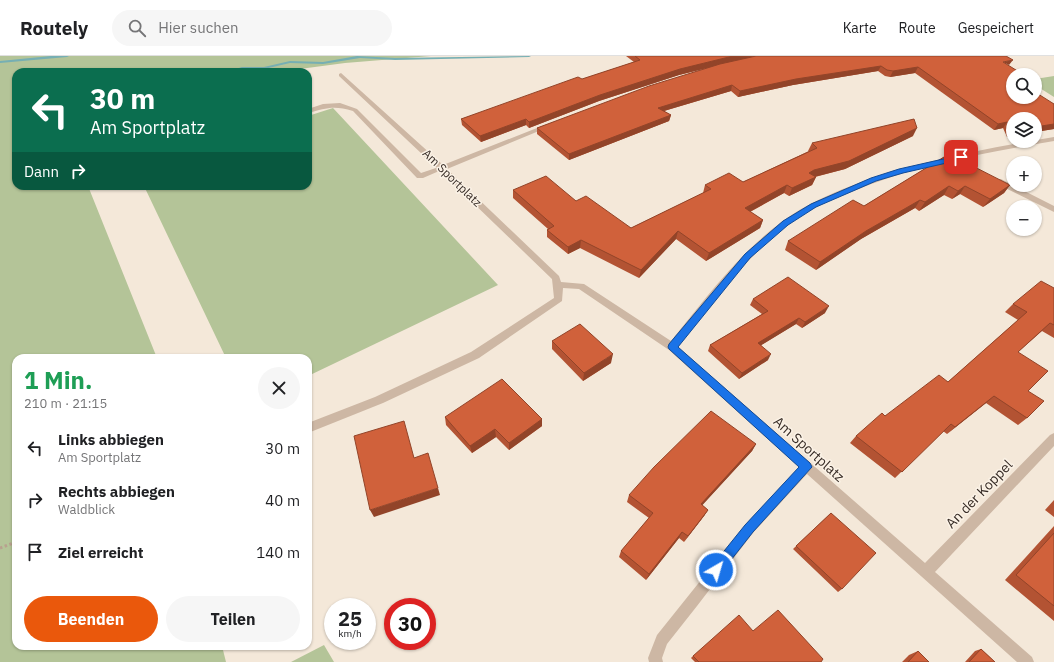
<!DOCTYPE html>
<html lang="de">
<head>
<meta charset="utf-8">
<style>
	body { margin:0; font-family:"IBM Plex Sans",sans-serif; background:#f6f6f6; color:#202124; height:100vh; display:flex; flex-direction:column; font-size:15px; white-space:nowrap }
	* { box-sizing:border-box; margin:0 }
	p { font-size:13px; color:#757577 }
	.icon { flex:none; width:22px; height:22px; fill:none; stroke:currentColor; stroke-width:2; stroke-linecap:round; stroke-linejoin:round }
	.map { position:relative; flex:1; overflow:hidden }
	.details { position:absolute; left:12px; top:298px; width:300px; height:296px; display:flex; flex-direction:column; background:#fff; border-radius:12px; box-shadow:0 1px 3px #0004 }
	.details>* { flex:none }
	.guide { position:absolute; left:12px; top:12px; width:300px; height:122px; border-radius:12px; box-shadow:0 1px 3px #0004; background:#0b6e4f; color:#fff; overflow:hidden }
	.controls { position:absolute; left:1006px; top:12px; display:grid; gap:8px }
	.controls a { display:grid; place-items:center; width:36px; height:36px; border-radius:50%; background:#fff; box-shadow:0 1px 3px #0004; font-size:20px }
	.speed { position:absolute; left:324px; top:542px; display:flex; gap:8px; font-size:20px; font-weight:700; text-align:center }
	.speed>* { display:grid; place-content:center; width:52px; height:52px; border-radius:50%; background:#fff; box-shadow:0 1px 3px #0004; line-height:1 }
	.speed small { font-size:10px; font-weight:400 }
	.speed .limit { border:6px solid #d22; background:#fff; color:#111 }
	.pin { position:absolute; display:grid; place-items:center; width:34px; height:34px; color:#fff; margin:-17px; border-radius:8px; box-shadow:0 2px 6px #0006 }
	.me { position:absolute; width:44px; margin:-22px; rotate:38deg; stroke-linejoin:round; filter:drop-shadow(0 0 3px #0008) }
	.turn { display:flex; align-items:center; gap:14px; height:84px; padding:0 12px; font-size:18px }
	.turn .icon { width:52px; height:52px; stroke-width:2.5 }
	.turn b { display:block; font-size:28px; line-height:34px }
	.then { display:flex; align-items:center; height:38px; padding:0 12px; background:#0003; gap:8px; font-size:15px }
	.round { display:grid; place-items:center; flex:none; width:42px; height:42px; border-radius:21px; background:#f6f6f6 }
	.headline { display:flex; align-items:center; justify-content:space-between; height:68px; padding:0 12px }
	h1 { font-size:24px; font-weight:700; line-height:30px; color:#1e9e55 }
	.button { display:flex; gap:8px; margin-top:auto; padding:8px 12px }
	.button a { flex:1; height:46px; border-radius:24px; background:#ea580c; color:#fff; font-size:16px; font-weight:700; line-height:46px; text-align:center }
	.button a+a { background:#f6f6f6; color:#202124 }
	ul { padding:0; list-style:none }
	li { display:flex; align-items:center; gap:12px; height:52px; padding:0 12px }
	li div { flex:1 }
	li b { display:block; font-size:15px }
	li em { font-style:normal }
	header { display:flex; align-items:center; gap:24px; box-sizing:border-box; height:56px; padding:0 20px; background:#fff; border-bottom:1px solid #e0e0e0 }
	header strong { font-size:19px }
	nav { display:flex; gap:22px; margin-inline-start:auto; font-size:14px }
	.search { width:280px; height:36px; background:#f6f6f6; display:flex; align-items:center; gap:10px; box-sizing:border-box; padding:0 14px; border-radius:22px; color:#757577; font-size:15px }
	.map>svg:first-child { display:block }
	.green { fill:#b4c498 }
	.lines { fill:none; stroke-linecap:round; stroke-linejoin:round }
	.stream { fill:#76afb3; fill-rule:evenodd }
	.path { stroke:#b8a18e; stroke-width:3; stroke-dasharray:2.5 2.5; stroke-linecap:butt }
	.service { fill:#cdb7a4; fill-rule:evenodd }
	.minor { fill:#cdb7a4; fill-rule:evenodd }
	.wall { fill:#b35333 }
	.shaded-wall { fill:#924429 }
	.building { fill:#d0613b; stroke:#924429 }
	.route { fill:#1a73e8; stroke:#114b97 }
	.labels { text-anchor:middle; stroke-width:3; stroke-linejoin:round; paint-order:stroke }
	.far-street-label { font-size:12px; fill:#372c26; stroke:#fbf2e6 }
	.street-label { font-size:14px; fill:#372c26; stroke:#fbf2e6 }
</style>
</head>
<body>
<header>
<strong>Routely</strong>
<div class="search"><svg class="icon" aria-label="search" viewBox="0 0 24 24"><circle cx="10" cy="10" r="6"/><path d="M15 15l6 6"/></svg>Hier suchen</div>
<nav><a>Karte</a><a>Route</a><a>Gespeichert</a></nav>
</header>
<div class="map">
<svg width="1054" height="606" viewBox="0 0 1054 606">
	<rect width="100%" height="100%" fill="#f4e8d9"/>
	<path class="green" d="M0 0H431L345 7 277 16H16V130H88L157 302H16V590H222L226 606H0Z
		M1054 20V41L1035 29V23Z
		M333 52 498 229 308 320V302H226L144 130H308V60Z
		M324 589 334 606H291Z"/>
	<g class="lines">
		<path class="stream" d="M51 0H69L67 1 0 7V5Z
			M357 0 395 2 531 0 529 1 395 4 360 2 323 8 290 7 264 13H242L233 16H226L242 11H264L290 5 323 6Z"/>
		<path class="path" d="M0 492 16 486"/>
		<path class="service" d="M340 47 357 53 421 117 442 110 446 112 423 122H417L353 55C334 49 326 52 308 57V53L323 48Z"/>
		<path class="minor" d="M341 17 443 109 547 68H551V70L447 113 559 220 561 226 584 228 671 285C706 242 741 194 787 162 804 150 824 141 843 133 911 106 984 93 1054 81V85C984 97 914 109 849 137 829 145 809 153 792 166 746 199 713 247 678 291L925 507 1050 379 1054 377V390L935 516 1032 601 1034 606H1017L807 418 753 477 697 550 667 588 662 602 663 606H649L648 602 657 579 745 469 799 411 669 294 579 233 563 232 562 245 479 302 383 347 308 377V367L375 341 471 296 554 242 552 223 439 114 339 20V18Z
			M995 123H1001L1054 150V156L995 127Z"/>
	</g>
	<path class="wall" d="M626 0H755L1009 9 1013 41 1054 48V73L1035 76V63H1013V80L1007 81 1003 72 994 74 915 17 890 21 885 20 878 15 793 29 738 41 731 35 664 55 671 59 669 65 569 104 537 78V72L707 12 679 19 599 45 529 72 526 69 481 86 462 69 461 63 634 6Z
		M913 80 845 113 815 121H816L812 129 789 140 784 137 750 156 763 164 760 172 706 205 676 183 639 222 580 192 568 198 547 181V174L548 173 513 142V134L576 145 631 172 703 137 705 129 743 126 809 95H808L812 87Z
		M944 101 1010 129 1004 137 983 151 960 138 952 143 944 139 919 155 915 152 861 183 816 214 785 194 788 185 864 150Z
		M1054 232V282L1042 275 1018 296 1028 335 1027 362 1018 369 986 347 947 378 943 375 895 422 850 387 856 380 885 360 948 326 1018 264 1005 256 1013 248Z
		M753 243 825 257 802 272 796 268 761 289 768 304 739 323 708 295 710 289 762 258 750 249Z
		M552 285 611 307 583 325 552 293Z
		M445 361 542 363V370L509 394 496 381 472 397 446 369Z
		M756 388 752 395 702 449 708 454 704 460 684 486 679 482 646 524 619 501 621 495 649 462 627 446 629 439Z
		M1054 444V461L1045 454Z
		M831 457 842 533 838 536 793 493Z
		M1054 470V565L1005 524Z
		M753 575 821 606H695L691 602 693 600Z
		M981 593 995 606H965L975 595Z
		M918 595 929 606H902L909 599Z"/>
	<path class="shaded-wall" d="M733 0H755L679 19 599 45 529 72V66L600 39 680 13Z
		M1013 4 1009 9 1003 6Z
		M881 10 878 15 793 29 738 41 740 35 796 23Z
		M918 11 915 17 890 21 893 15Z
		M732 29 731 35 657 57 658 52Z
		M671 59 669 65 569 104V98Z
		M526 63V69L481 86 480 80Z
		M1007 66 1003 72 994 74 998 68Z
		M1054 68V73L1035 76V71Z
		M917 72 913 80 845 113 810 122 809 117 814 114Z
		M1013 74V80L1007 81 1011 75Z
		M816 121 812 129 789 140 792 132Z
		M787 129 784 137 742 160 745 152Z
		M1010 129 1004 137 983 151 990 143Z
		M949 130 944 139 919 155 925 146Z
		M965 130 960 138 952 143 958 135Z
		M920 144 915 152 861 183 816 214 820 206 866 175Z
		M763 164 760 172 706 205 709 197Z
		M678 175 676 183 639 222 641 214Z
		M581 184 580 192 568 198V191Z
		M829 250 825 257 802 272 805 266Z
		M799 262 796 268 755 293 758 287Z
		M613 298 611 307 583 325 584 317Z
		M771 298 768 304 739 323 742 317Z
		M994 340 986 347 947 378 955 371Z
		M542 363V370L509 394V387Z
		M495 373 496 381 472 397 470 390Z
		M756 388 752 395 697 455 701 448Z
		M438 432 440 439 374 461 370 454Z
		M708 454 704 460 684 486 688 480Z
		M682 476 679 482 646 524 649 518Z"/>
	<path class="building" d="M635 0H733L680 13 600 39 529 66 526 63 480 80 461 63 578 21 582 23 640 4Z
		M756 0H1006L1013 4 1003 6 1024 19H1013V41H1035V36L1054 48V68L1035 71V63H1013V74L1011 75 1007 66 998 68 918 11 893 15 887 14 881 10 796 23 740 35 732 29 658 52 671 59 569 98 537 72 649 30 720 8Z
		M914 63 917 72 849 105 814 114 809 117 816 121 792 132 787 129 745 152 763 164 709 197 678 175 641 214 581 184 568 191 547 174 554 170 513 134 546 120 576 145 586 140 631 172 711 133 705 129 729 117 743 126 817 92 812 87Z
		M951 99 1010 129 990 143 965 130 958 135 949 130 925 146 920 144 866 175 820 206 788 185 853 144 864 150 944 101Z
		M788 221 829 250 805 266 799 262 758 287 771 298 742 317 710 289 768 255 753 243Z
		M1041 225 1054 232V269L1050 267 1018 296 1048 315 1028 335 1044 345 1027 362 994 340 955 371 951 368 902 416 856 380 882 357 885 360 939 319 948 326 1027 256 1013 248Z
		M580 268 613 298 584 317 552 285Z
		M502 323 542 363 509 387 495 373 470 390 445 361Z
		M711 355 756 388 701 448 708 454 688 480 682 476 649 518 621 495 653 457 629 439 654 411Z
		M404 365 414 402 428 397 438 432 370 454 354 380Z
		M831 457 876 497 842 533 796 490Z
		M1054 477V550L1016 519Z
		M778 554 823 603 821 606H699L693 600 739 559 753 575Z
		M981 593 995 606H969Z
		M918 595 929 606H908Z"/>
	<path class="route" d="M961 99 965 101 964 103 903 117 876 125 816 151 788 169 750 202 678 291 810 407 812 411 753 476 720 518 716 520 712 518 710 514 712 510 745 469 799 411 669 293 668 291 669 288 745 198 783 165 811 148 871 122 899 113Z"/>
	<g class="labels">
		<g class="far-street-label">
			<text transform="translate(452 122) rotate(44)" y="4">Am Sportplatz</text>
		</g>
		<g class="street-label">
			<text transform="translate(809 393) rotate(42)" y="5">Am Sportplatz</text>
			<text transform="translate(979 438) rotate(-46)" y="5">An der Koppel</text>
		</g>
	</g>
</svg>
<div class="controls">
<a><svg class="icon" aria-label="search" viewBox="0 0 24 24"><circle cx="10" cy="10" r="6"/><path d="M15 15l6 6"/></svg></a>
<a><svg class="icon" aria-label="layers" viewBox="0 0 24 24"><path d="M12 4l9 5-9 5-9-5zM3 14l9 5 9-5"/></svg></a>
<a>+</a>
<a>−</a>
</div>
<div class="speed"><div>25<small>km/h</small></div><div class="limit">30</div></div>
<div class="pin" style="left:961px;top:101px;background:#d93025"><svg class="icon" aria-label="arrive" viewBox="0 0 24 24"><path d="M6 21V4h12l-3 4 3 4H6"/></svg></div>
<svg class="me" style="left:716px;top:514px" viewBox="-20 -20 40 40"><circle r="17" fill="#1a73e8" stroke="#fff" stroke-width="3"/><path d="M0-11L8 9 0 5-8 9z" fill="#fff"/></svg>
<div class="guide">
<div class="turn"><svg class="icon" aria-label="left" viewBox="0 0 24 24"><path d="M17 20v-9H6M10 6l-5 5 5 5"/></svg><div><b>30 m</b>Am Sportplatz</div></div>
<div class="then">Dann<svg class="icon" aria-label="right" viewBox="0 0 24 24"><path d="M7 20v-9h11M14 6l5 5-5 5"/></svg></div>
</div>
<section class="details">
<div class="headline"><div><h1>1 Min.</h1><p>210 m · 21:15</p></div><a class="round"><svg class="icon" aria-label="close" viewBox="0 0 24 24"><path d="M6 6l12 12M18 6L6 18"/></svg></a></div>
<ul>
<li><svg class="icon" aria-label="left" viewBox="0 0 24 24"><path d="M17 20v-9H6M10 6l-5 5 5 5"/></svg><div><b>Links abbiegen</b><p>Am Sportplatz</p></div><em>30 m</em></li>
<li><svg class="icon" aria-label="right" viewBox="0 0 24 24"><path d="M7 20v-9h11M14 6l5 5-5 5"/></svg><div><b>Rechts abbiegen</b><p>Waldblick</p></div><em>40 m</em></li>
<li><svg class="icon" aria-label="arrive" viewBox="0 0 24 24"><path d="M6 21V4h12l-3 4 3 4H6"/></svg><div><b>Ziel erreicht</b></div><em>140 m</em></li>
</ul>
<div class="button"><a>Beenden</a><a>Teilen</a></div>
</section>
</div>
</body>
</html>
